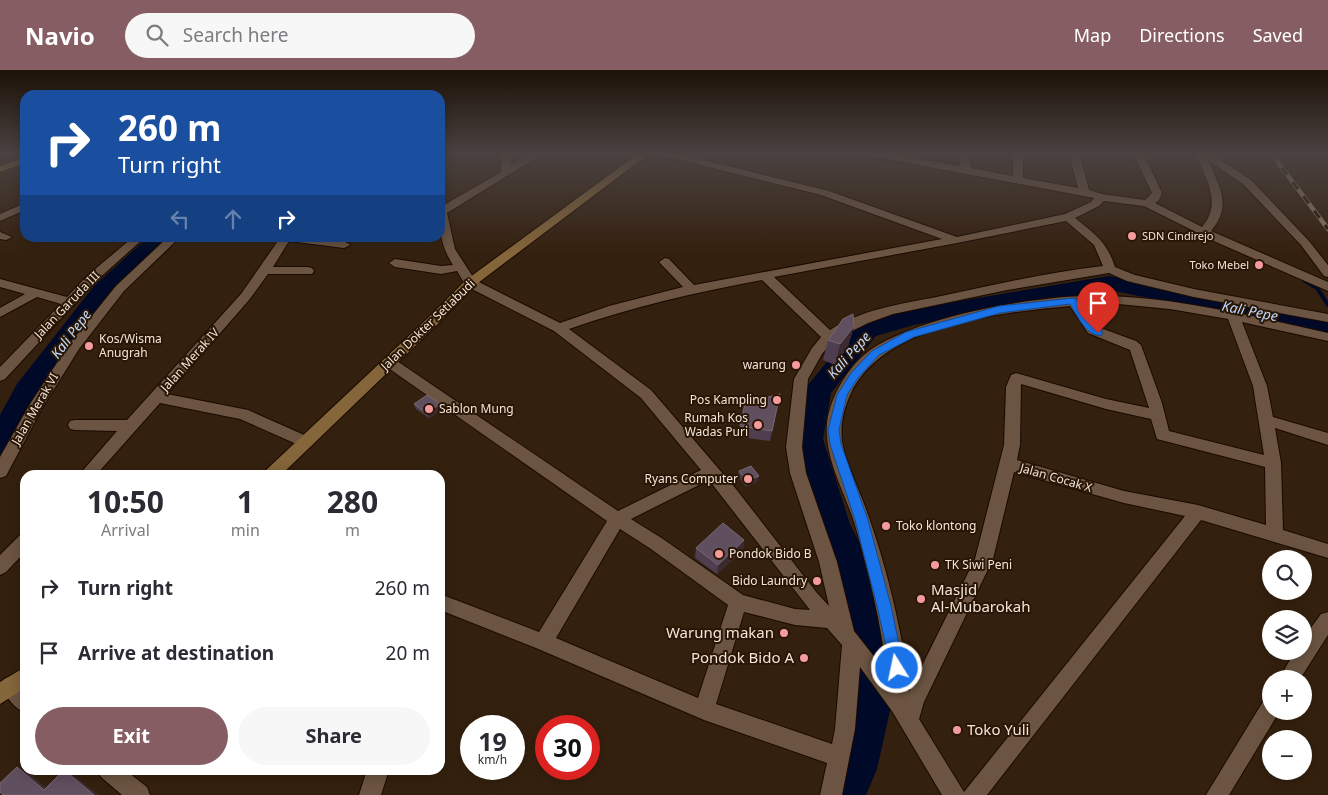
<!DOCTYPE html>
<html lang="en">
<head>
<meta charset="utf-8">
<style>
	body { margin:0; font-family:"Noto Sans",sans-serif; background:#f7f7f7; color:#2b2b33; height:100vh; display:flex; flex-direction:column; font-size:19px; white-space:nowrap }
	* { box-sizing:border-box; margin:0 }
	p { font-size:16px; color:#7c7c81 }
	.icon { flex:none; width:28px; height:28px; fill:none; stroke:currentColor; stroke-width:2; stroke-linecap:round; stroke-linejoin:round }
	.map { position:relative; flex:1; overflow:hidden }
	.side { position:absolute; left:20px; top:400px; width:425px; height:305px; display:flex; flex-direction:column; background:#fff; border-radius:15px; box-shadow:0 2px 12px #0003 }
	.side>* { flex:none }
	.banner { position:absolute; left:20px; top:20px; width:425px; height:152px; border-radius:15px; box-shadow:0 2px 12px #0003; background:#1a4fa0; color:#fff; overflow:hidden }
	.tools { position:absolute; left:1262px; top:480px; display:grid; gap:10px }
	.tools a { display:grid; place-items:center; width:50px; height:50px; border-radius:50%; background:#fff; box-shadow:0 2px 12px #0003; font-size:25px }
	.speed { position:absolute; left:460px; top:645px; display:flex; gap:10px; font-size:25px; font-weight:700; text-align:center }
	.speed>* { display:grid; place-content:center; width:65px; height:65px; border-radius:50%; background:#fff; box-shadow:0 2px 12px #0003; line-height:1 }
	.speed small { font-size:12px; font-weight:400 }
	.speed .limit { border:8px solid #d22; background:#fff; color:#111 }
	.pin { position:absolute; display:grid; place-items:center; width:42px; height:42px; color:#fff; margin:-51px -21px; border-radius:50% 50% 50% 0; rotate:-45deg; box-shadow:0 0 5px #0007 }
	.pin .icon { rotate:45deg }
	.me { position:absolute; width:55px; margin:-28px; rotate:350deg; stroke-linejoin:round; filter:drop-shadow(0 0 4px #0008) }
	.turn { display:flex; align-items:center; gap:18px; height:105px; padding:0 15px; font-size:22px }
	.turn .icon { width:65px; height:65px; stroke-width:2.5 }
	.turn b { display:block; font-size:35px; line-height:42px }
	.lanes { display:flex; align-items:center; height:48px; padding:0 15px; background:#0003; justify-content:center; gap:25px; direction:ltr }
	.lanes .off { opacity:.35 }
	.eta { display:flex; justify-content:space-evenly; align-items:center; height:85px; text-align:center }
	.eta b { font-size:30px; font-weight:700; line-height:35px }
	.primary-button { display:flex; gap:10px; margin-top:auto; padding:10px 15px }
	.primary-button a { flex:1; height:58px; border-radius:30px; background:#865d63; color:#fff; font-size:20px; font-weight:700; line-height:58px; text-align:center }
	.primary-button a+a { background:#f7f7f7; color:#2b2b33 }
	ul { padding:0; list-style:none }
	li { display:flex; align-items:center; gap:15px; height:65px; padding:0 15px }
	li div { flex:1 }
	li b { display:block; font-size:19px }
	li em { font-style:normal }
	header { display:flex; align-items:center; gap:30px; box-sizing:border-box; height:70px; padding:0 25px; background:#865d63; color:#fff }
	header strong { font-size:24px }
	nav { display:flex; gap:28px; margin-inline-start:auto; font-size:18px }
	.search { width:350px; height:45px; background:#f7f7f7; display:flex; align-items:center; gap:12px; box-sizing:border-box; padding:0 18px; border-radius:28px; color:#7c7c81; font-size:19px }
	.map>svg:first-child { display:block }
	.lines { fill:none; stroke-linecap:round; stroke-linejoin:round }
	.stream { stroke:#000a28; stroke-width:4 }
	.river { fill:#000a28; fill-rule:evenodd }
	.street-casing { stroke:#1b0900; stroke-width:2 }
	.secondary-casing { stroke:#1b0900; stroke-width:2 }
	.primary-casing { stroke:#1b0900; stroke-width:2 }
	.street { fill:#6b5441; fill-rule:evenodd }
	.secondary { fill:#85663a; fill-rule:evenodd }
	.primary { fill:#9f7934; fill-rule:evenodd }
	.rail-casing { stroke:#8a786a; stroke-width:4.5 }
	.rail { stroke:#291605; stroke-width:3; stroke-dasharray:9; stroke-linecap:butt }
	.wall { fill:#4e3e50 }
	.shaded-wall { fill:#3c2a30 }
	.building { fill:#604f5f; stroke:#776772 }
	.route { fill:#1a73e8; stroke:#114b97 }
	.poi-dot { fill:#f59b9d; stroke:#291605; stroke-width:2 }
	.labels { text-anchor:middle; stroke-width:4; stroke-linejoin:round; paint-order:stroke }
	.far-poi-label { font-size:11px; fill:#f2e4d9; stroke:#291605; text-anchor:start }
	.street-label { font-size:12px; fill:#f2e4d9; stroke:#291605 }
	.poi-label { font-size:12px; fill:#f2e4d9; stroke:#291605; text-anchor:start }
	.water-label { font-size:14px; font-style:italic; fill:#bfdaff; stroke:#291605 }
	.near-poi-label { font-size:15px; fill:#f2e4d9; stroke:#291605; text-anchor:start }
</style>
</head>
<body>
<header>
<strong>Navio</strong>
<div class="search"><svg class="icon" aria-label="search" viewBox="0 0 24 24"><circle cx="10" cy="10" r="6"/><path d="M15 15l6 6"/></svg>Search here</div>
<nav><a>Map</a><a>Directions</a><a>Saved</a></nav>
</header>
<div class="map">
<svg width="1328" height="725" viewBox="0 0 1328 725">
	<rect width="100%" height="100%" fill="#34200e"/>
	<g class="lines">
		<path class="stream" d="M1305 211 1317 218 1328 235"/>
		<path class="river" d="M147 168H171L112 226 39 325 11 382 0 385V345L17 314 94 216Z
			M1109 206 1328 248V264L1109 220 914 255 876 266 831 323 823 369 850 454 870 493 898 605 877 699 866 725H821L836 693 860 605 836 493 817 456 793 369 803 321 858 254 912 239Z"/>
		<g class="street-casing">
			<path id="street" d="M502 83H512L511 95 533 83H544L447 143 455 179 475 210 560 253 609 236 683 217 659 192 665 188 669 189 694 215 942 169 821 125 660 85 659 83H675L829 121 957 167 1065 144 1091 132 1094 128 871 86 866 83H885L960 96 958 83H968L971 98 1013 106V83H1023V108L1078 118 1069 83H1079L1089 120 1102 124 1145 130 1152 123 1133 83H1143L1162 123 1159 130 1155 133 1202 157C1223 133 1205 107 1195 83H1210L1251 110 1309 171 1328 195V207L1324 206 1301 175 1243 114 1208 90C1219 117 1233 135 1211 161L1328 212V221L1216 172 1144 136 1104 131 1099 136 1075 148C1095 164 1107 172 1115 197L1135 205 1194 219 1328 244V252L1194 227 1127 211 1109 203 1007 220 893 244 868 253 834 270 822 284 808 309 802 377 806 403 837 492 854 561 887 603C881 553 869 503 855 455 845 422 824 389 827 353 830 326 850 293 873 278 926 244 1047 223 1110 226 1184 229 1256 247 1328 263V271L1242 252 1267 316 1273 347 1328 363V375L1275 358 1281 393 1283 460 1328 474V488L1201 450 987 725H942L892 641 860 597 855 659 842 725H820L827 693 704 650 536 578 440 540V524L539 562 607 451 384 295 382 292 384 289H394L618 441 701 400 641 328 554 261 466 216 457 201 441 204 395 197 389 193 395 189 441 196 453 195C439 173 440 159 440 134L444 135 501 102ZM1066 151 1094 175 1103 196C1050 202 998 214 946 225 908 233 863 238 830 260L774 207 957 173ZM762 210 821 267 812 278 794 309 786 377 790 403 819 492 829 536 817 523 736 419 651 320 569 259C632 237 696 222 762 210ZM1108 233 1170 239 1228 249 1253 316 1264 385 1169 361 1162 333 1141 275 1136 271 1098 257 1082 234ZM1070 236 1088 263 1130 280 1149 338 1106 329 1016 303 1011 305 1006 317 1004 375 975 489 909 622C904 567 886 494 867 442 859 418 846 396 842 371 840 354 844 338 851 323 885 253 1000 243 1070 236ZM1021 314 1106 339 1151 349 1157 369 1265 397 1266 455 1198 435 1124 421 1017 390 1020 375ZM1014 402 1124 433 1185 446 964 722 919 649 924 632 993 489ZM709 410 810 540 795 539 743 525 663 469 631 449ZM620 459 651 479 728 535 698 628 556 568ZM744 542 795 555 827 558 842 575 835 659 832 674 716 634Z
				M25 133V140L0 151V144Z
				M0 162 12 167 6 170 0 169Z
				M132 168H144L95 212 5 309 0 311V297L61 234 37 227 0 247V238L25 224 0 217V209L67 227 87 206Z
				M167 168H179L124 221 79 279 41 340 6 406 0 408V387L30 334 70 273 116 216Z
				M280 168C294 168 341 166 350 175L344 178 289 171 273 197H308L312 198 314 201 312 204H268L249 230 167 324 248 340 311 368 314 372 311 376 306 378 301 376 240 349 160 333 96 405H79L117 361 75 360 70 359 68 355 70 351 75 350H127L241 224Z
				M25 464V482L6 502 0 505V485L19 466Z
				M1328 542V565L1300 609H1279L1295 581H1304V567L1321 544Z
				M11 606 18 609 25 618V643C14 638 6 627 1 616L4 609Z
				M1271 627V641H1279L1278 644 1229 725H1206L1264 630Z
				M97 700H125L147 717 150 725H122L101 707Z
				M367 700H389L381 725H359Z"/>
		</g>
		<g class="secondary-casing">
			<path id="secondary" d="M639 83H650L474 216 440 252 281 405H263L265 401 430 246 466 210Z
				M25 597V618L0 634V612Z"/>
		</g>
		<g class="primary-casing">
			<path id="primary" d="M25 87V93L0 102V96Z"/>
		</g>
		<use href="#street" class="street"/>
		<use href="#secondary" class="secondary"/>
		<use href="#primary" class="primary"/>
		<g class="rail-casing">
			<path id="rail" d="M1271 83 1328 159"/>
		</g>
		<use href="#rail" class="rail"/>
	</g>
	<path class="wall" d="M854 256 848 276 835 295 823 290 828 270Z
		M414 334 442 339 429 348 416 339Z
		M778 335 770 371 739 367 740 356Z
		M739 401 758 411 746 417 738 406Z
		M744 470 743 480 717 504 695 488 696 478Z"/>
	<path class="shaded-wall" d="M854 256 848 276 835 295 840 274Z
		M440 334 442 339 429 348 427 343Z
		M759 406 758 411 746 417 747 411Z
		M744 470 743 480 717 504 718 495Z
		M17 697 31 705 55 725 44 720Z
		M64 700 77 708 99 725H94Z"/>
	<path class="building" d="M853 244 854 256 840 274 828 270 843 249Z
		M780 324 772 361 740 356 745 333Z
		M427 325 440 334 427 343 414 334Z
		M751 396 759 406 747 411 739 401Z
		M723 453 744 470 718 495 696 478Z
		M17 697 44 720 64 700 94 725H3L0 722V713Z"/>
	<linearGradient id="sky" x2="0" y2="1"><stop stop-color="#1d1208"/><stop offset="0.45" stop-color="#4a4241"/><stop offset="1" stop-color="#4a4241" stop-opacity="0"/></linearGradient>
	<rect width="1328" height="184" fill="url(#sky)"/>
	<path class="route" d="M1073 228 1076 229 1097 258 1102 260V265C1087 268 1077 245 1070 234L1000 243 914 267 879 285 858 308 847 325 839 360 841 374 868 450 891 536 904 598 902 603 897 605 892 603 877 536 855 450 830 374 828 360 837 325 851 303 872 281 906 262 999 236Z"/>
	<g class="poi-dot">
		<circle cx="1132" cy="166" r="5"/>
		<circle cx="1259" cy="195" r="5"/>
		<circle cx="89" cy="276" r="5"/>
		<circle cx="796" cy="295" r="5"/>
		<circle cx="777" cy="330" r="5"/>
		<circle cx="429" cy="339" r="5"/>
		<circle cx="758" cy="355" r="5"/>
		<circle cx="748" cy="409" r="5"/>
		<circle cx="886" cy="456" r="5"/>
		<circle cx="719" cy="484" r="5"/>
		<circle cx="935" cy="495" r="5"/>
		<circle cx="817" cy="511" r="5"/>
		<circle cx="921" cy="529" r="5"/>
		<circle cx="784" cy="563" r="5"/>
		<circle cx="804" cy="588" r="5"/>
		<circle cx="957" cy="660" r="5"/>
	</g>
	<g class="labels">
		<g class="far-poi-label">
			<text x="1142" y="170">SDN Cindirejo</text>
			<text x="1249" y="199" text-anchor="end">Toko Mebel</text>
		</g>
		<g class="street-label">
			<text transform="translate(67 235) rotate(-46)" y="4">Jalan Garuda III</text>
			<text transform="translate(428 255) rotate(-44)" y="4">Jalan Dokter Setiabudi</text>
			<text transform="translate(190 290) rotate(-48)" y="4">Jalan Merak IV</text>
			<text transform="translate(35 339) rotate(-60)" y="4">Jalan Merak VI</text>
			<text transform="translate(1056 408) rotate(16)" y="4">Jalan Cocak X</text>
		</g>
		<g class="poi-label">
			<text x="99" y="273">Kos/Wisma<tspan x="99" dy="14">Anugrah</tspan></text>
			<text x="786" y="299" text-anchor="end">warung</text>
			<text x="767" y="334" text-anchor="end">Pos Kampling</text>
			<text x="439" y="343">Sablon Mung</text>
			<text x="748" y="352" text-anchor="end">Rumah Kos<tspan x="748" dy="14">Wadas Puri</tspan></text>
			<text x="738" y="413" text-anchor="end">Ryans Computer</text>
			<text x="896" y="460">Toko klontong</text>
			<text x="729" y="488">Pondok Bido B</text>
			<text x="945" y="499">TK Siwi Peni</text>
			<text x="807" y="515" text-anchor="end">Bido Laundry</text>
		</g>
		<g class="water-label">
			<text transform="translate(1250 241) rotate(11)" y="5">Kali Pepe</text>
			<text transform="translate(71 264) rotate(-53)" y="5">Kali Pepe</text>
			<text transform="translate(849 285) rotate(-48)" y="5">Kali Pepe</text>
		</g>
		<g class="near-poi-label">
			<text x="931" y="525">Masjid<tspan x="931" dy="17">Al-Mubarokah</tspan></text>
			<text x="774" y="568" text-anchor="end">Warung makan</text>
			<text x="794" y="593" text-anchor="end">Pondok Bido A</text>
			<text x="967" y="665">Toko Yuli</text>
		</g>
	</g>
</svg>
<div class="tools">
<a><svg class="icon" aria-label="search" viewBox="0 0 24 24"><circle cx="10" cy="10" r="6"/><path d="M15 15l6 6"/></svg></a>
<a><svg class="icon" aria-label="layers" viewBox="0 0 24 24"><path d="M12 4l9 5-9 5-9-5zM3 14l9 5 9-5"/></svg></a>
<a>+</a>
<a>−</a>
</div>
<div class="speed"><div>19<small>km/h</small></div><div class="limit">30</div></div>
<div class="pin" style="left:1098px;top:263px;background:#d93025"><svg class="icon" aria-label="arrive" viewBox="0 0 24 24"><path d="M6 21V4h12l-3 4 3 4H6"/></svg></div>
<svg class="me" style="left:897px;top:598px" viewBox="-20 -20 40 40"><circle r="17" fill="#1a73e8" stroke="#fff" stroke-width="3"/><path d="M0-11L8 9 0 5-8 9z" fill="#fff"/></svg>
<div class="banner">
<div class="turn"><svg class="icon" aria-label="right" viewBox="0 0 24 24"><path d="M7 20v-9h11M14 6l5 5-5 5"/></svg><div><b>260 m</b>Turn right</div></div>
<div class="lanes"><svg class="icon off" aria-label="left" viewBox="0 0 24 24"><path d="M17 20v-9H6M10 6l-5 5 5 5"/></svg><svg class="icon off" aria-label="ahead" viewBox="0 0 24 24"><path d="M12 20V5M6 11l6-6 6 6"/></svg><svg class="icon" aria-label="right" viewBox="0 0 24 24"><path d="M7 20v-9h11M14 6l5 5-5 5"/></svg></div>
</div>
<section class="side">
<div class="eta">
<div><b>10:50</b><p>Arrival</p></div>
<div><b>1</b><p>min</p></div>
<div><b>280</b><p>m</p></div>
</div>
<ul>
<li><svg class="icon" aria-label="right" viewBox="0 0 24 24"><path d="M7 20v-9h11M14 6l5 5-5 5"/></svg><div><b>Turn right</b></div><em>260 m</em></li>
<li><svg class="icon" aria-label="arrive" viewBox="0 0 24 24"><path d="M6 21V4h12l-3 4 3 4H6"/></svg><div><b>Arrive at destination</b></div><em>20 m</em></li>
</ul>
<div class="primary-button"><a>Exit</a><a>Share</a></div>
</section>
</div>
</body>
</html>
